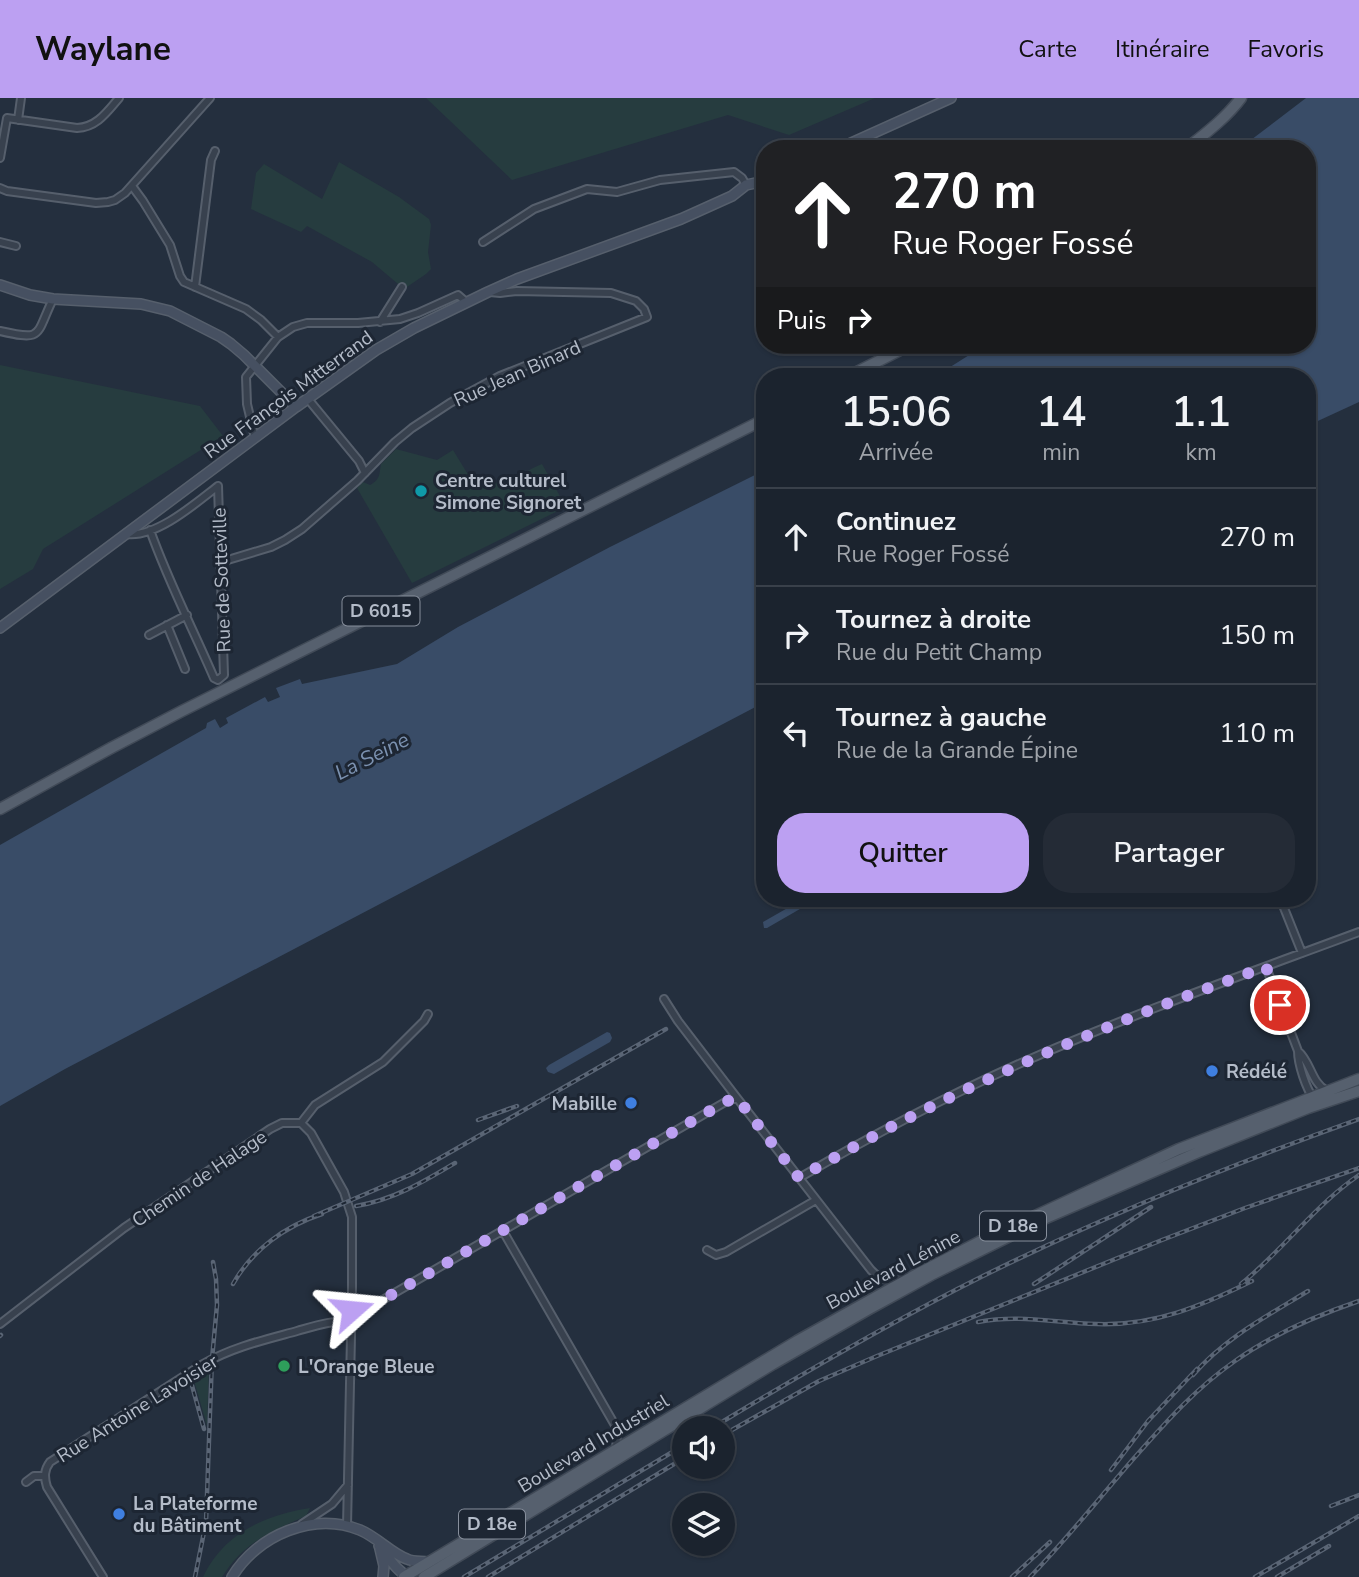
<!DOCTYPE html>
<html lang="fr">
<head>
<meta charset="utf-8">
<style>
	body { margin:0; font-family:"Nunito Sans",sans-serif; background:#242b36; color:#f1f3f6; height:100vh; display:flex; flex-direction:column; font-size:26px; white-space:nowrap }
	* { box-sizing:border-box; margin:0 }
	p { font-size:23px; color:#a0a4aa }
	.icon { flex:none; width:38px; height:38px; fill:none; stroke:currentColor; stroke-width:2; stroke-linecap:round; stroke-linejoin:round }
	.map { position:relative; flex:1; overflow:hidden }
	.side { position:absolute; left:756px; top:270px; width:560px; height:539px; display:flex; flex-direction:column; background:#1b232e; border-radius:28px; box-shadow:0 2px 5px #0004,0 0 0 2px #39404a }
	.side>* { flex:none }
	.hud { position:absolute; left:756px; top:42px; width:560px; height:214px; border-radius:28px; box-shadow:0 2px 5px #0004,0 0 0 2px #39404a; background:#202124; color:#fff; overflow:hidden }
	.controls { position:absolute; left:672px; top:1318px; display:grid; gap:14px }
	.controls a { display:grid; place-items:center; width:63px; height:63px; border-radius:50%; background:#1b232e; box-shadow:0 2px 5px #0004,0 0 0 2px #39404a; font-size:35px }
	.pin { position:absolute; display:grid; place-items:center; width:60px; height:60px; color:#fff; margin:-30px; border:4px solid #fff; border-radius:50%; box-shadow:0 2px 7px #0007 }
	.me { position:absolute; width:77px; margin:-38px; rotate:72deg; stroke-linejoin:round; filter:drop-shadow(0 0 5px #0008) }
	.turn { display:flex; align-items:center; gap:24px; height:147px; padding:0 21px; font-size:32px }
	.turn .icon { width:91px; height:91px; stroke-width:2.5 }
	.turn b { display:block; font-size:49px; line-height:60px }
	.then { display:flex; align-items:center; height:66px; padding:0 21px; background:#0003; gap:14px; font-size:26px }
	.eta { display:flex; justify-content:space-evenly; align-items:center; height:119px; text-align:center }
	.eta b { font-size:42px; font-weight:600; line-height:49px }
	.button { display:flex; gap:14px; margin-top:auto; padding:14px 21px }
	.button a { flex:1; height:80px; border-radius:28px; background:#bca0f2; color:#111; font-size:28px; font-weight:600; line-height:80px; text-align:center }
	.button a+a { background:#242b36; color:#f1f3f6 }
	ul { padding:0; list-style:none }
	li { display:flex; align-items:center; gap:21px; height:98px; padding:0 21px; border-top:2px solid #39404a }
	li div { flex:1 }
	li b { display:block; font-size:26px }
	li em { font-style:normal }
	header { display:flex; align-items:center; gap:42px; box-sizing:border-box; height:98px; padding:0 35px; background:#bca0f2; color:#111 }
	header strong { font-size:33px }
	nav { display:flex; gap:38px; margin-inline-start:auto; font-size:24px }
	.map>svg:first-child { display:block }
	.green { fill:#263c3f }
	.water { fill:#394c67 }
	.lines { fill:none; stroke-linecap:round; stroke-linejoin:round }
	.street-casing { stroke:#565f6c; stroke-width:10 }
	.secondary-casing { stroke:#565f6c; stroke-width:12 }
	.primary-casing { stroke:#414a57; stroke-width:13 }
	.street { stroke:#38414e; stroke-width:6 }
	.secondary { stroke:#465061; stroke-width:9 }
	.primary { stroke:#56606e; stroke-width:10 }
	.rail-casing { stroke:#5a6575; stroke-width:4.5 }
	.rail { stroke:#1d2633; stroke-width:2; stroke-dasharray:5; stroke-linecap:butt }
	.route { stroke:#bca0f2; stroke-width:12; stroke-dasharray:0 21.6 }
	.culture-dot { fill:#0f9aa8; stroke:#1d2633; stroke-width:2.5 }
	.shop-dot { fill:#3f7fe0; stroke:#1d2633; stroke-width:2.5 }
	.leisure-dot { fill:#2e9e5b; stroke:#1d2633; stroke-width:2.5 }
	.labels { text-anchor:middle; stroke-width:6; stroke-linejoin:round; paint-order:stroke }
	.shield { fill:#1d2633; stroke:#878f9c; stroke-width:2 }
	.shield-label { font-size:18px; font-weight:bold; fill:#b4bcc9 }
	.street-label { font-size:19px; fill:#b4bcc9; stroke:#1d2633 }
	.poi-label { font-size:19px; font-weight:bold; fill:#b4bcc9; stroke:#1d2633; text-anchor:start }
	.water-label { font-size:21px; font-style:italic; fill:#7c92b1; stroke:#1d2633 }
</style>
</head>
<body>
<header>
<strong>Waylane</strong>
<nav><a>Carte</a><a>Itinéraire</a><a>Favoris</a></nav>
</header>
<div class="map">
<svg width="1359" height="1479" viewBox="0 0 1359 1479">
	<rect width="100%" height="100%" fill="#242f3e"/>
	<path class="green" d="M426 0H875L789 37 728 17 512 82Z
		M339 64 399 99 429 121 431 127 428 154 431 171 426 176 404 191 372 164 307 128 301 134 251 111 256 75 264 66 322 101Z
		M0 267 200 308 223 338 43 451 33 471 0 491Z
		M396 351 437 362 453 352 472 383C483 384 501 386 511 381 522 377 531 370 542 366L566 409 412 485 357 390 363 384 370 387C381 381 379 376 381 366Z
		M209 1269 207 1328 193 1279Z
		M310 1410 306 1418C270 1434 244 1444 222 1479H203C224 1435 265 1417 310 1410Z"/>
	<path class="water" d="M1306 0H1359V304L1307 328V278H936L985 247H1307V51H1239Z
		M765 372V604L65 971 0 1008V747L206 630 207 625 215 621 220 630 228 625 226 620 265 599 268 604 280 599 276 590 300 581 302 586 397 566 458 529 610 449Z
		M805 800H819L767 830H764L763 824Z
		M607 934 610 935 612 940 610 944 554 976 548 974 546 970 549 967Z"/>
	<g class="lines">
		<g class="street-casing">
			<path id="street" d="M18 22 21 0
				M0 60 7 20 77 30C97 29 107 14 119 0
				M132 88 143 103 170 147 180 178 184 184 246 211 261 222 278 239
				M0 90 7 93 96 105 108 104 115 102 125 95 210 0
				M0 144 16 148
				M483 144 534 111 587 91 617 94 660 82 734 74 742 80 746 87
				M195 189 211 62 215 53
				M380 224 402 189
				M0 233C44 243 35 238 53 201
				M308 301 359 363 365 375
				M255 340 247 306 246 279 278 239 293 229 307 225H358L400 221 418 215 458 197 466 204
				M150 432C168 483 193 531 214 580L218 582 224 577 218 388
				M127 436C156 440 196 405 218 388
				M221 464 271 449 285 442 302 431 357 383 395 344 412 330 450 305 500 278 647 219 644 211 636 203 611 195 517 193 500 195 490 194
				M167 527 185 571
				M149 537 187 517
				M1280 800 1302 855
				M1266 869 1298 953C1298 966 1306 991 1314 1001
				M664 901 678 923 737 1000 871 1172C883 1185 891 1183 907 1178
				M1298 953C1311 964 1311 985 1327 993
				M301 1025 311 1035 344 1094 352 1119V1190L347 1428
				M301 1025 315 1007 383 964 424 923 428 916
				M799 1080C871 1038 945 999 1021 965 1132 916 1246 876 1359 834
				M503 1133 616 1329 617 1335 616 1352
				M707 1152 716 1157 726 1154 816 1102
				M352 1212H363L372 1208 727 1003 737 1000
				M0 1226 124 1130 270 1031 282 1025H301
				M26 1384 34 1378H45
				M302 1426 332 1406 348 1387
				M103 1479 47 1389C44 1379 44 1372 50 1364L203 1266C233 1249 264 1242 297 1233 315 1228 333 1222 352 1223"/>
		</g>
		<g class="secondary-casing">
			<path id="secondary" d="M838 51 951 0
				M0 187 30 197 53 201 141 206 170 213 221 239 231 246 244 257 296 309
				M0 530 296 309 376 252 414 230 488 194 517 181 681 121 732 98 746 87 765 83
				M379 1448C389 1459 395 1472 409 1479
				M380 1451 384 1468 383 1479
				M232 1479C257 1437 314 1413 360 1432 377 1439 392 1456 407 1461 413 1464 421 1463 428 1464"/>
		</g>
		<g class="primary-casing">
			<path id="primary" d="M1186 51C1206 35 1226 20 1241 0
				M849 278 910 247
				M0 711 111 650 182 613 765 321
				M404 1479 797 1243 919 1175 979 1144 1179 1051 1359 981
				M424 1479 773 1266 869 1211 931 1177 1046 1120 1201 1053 1308 1010 1359 993"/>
		</g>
		<use href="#street" class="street"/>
		<use href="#secondary" class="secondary"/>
		<use href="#primary" class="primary"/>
		<g class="rail-casing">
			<path id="rail" d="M478 1022 517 1008
				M356 1108C393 1102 423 1084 455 1065
				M314 1118 412 1076 666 931
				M233 1186C252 1152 285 1128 322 1116
				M1034 1186 1151 1109
				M1241 1186C1283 1152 1315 1107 1359 1077
				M978 1224C1021 1216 1054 1225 1097 1226 1155 1228 1201 1208 1252 1183
				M0 1238 1 1237
				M1193 1277C1225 1240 1267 1218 1308 1193
				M191 1284 204 1331
				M712 1330C800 1277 889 1225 981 1179 1104 1118 1230 1067 1359 1021
				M723 1337 819 1283 877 1258 1162 1142 1245 1110 1359 1070
				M1111 1372 1148 1323 1197 1271
				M1331 1408 1359 1397
				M195 1479 206 1424 212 1261 217 1207 216 1181 213 1164
				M464 1479 684 1347
				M488 1479 684 1360
				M1012 1479 1050 1444
				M1030 1479C1067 1441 1100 1399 1135 1359 1166 1324 1196 1290 1235 1263 1273 1236 1315 1218 1359 1203
				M1255 1479 1359 1418
				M1277 1479 1329 1448"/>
		</g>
		<use href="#rail" class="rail"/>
	</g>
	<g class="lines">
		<path class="route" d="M352 1212H363L372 1208 727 1003 737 1000 799 1080C947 993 1105 926 1266 869L1280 907"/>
	</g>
	<circle class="culture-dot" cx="421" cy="393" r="7"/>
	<g class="shop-dot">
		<circle cx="1212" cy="973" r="7"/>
		<circle cx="631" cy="1005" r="7"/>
		<circle cx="119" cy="1416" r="7"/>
	</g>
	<circle class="leisure-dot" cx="284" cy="1268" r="7"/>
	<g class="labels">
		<g class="shield">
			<rect x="342.5" y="498.5" width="77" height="29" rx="5"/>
			<rect x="980" y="1113.5" width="66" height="29" rx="5"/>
			<rect x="459" y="1411.5" width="66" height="29" rx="5"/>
		</g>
		<g class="shield-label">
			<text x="381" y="519">D 6015</text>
			<text x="1013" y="1134">D 18e</text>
			<text x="492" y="1432">D 18e</text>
		</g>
		<g class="street-label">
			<text transform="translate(517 275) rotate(-24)" y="7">Rue Jean Binard</text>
			<text transform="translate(288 296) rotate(-36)" y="7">Rue François Mitterrand</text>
			<text transform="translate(221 482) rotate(-92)" y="7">Rue de Sotteville</text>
			<text transform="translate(199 1080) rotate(-34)" y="7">Chemin de Halage</text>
			<text transform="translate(893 1171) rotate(-28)" y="7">Boulevard Lénine</text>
			<text transform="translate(137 1310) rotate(-32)" y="7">Rue Antoine Lavoisier</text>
			<text transform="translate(593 1345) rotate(-31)" y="7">Boulevard Industriel</text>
		</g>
		<g class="poi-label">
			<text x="435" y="389">Centre culturel<tspan x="435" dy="22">Simone Signoret</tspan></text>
			<text x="1226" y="980">Rédélé</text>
			<text x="617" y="1012" text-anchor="end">Mabille</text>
			<text x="298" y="1275">L'Orange Bleue</text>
			<text x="133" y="1412">La Plateforme<tspan x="133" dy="22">du Bâtiment</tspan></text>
		</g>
		<g class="water-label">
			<text transform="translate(372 658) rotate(-27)" y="7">La Seine</text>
		</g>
	</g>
</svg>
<div class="controls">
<a><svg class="icon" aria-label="sound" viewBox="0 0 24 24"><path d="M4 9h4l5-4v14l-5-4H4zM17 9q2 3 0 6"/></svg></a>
<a><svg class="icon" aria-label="layers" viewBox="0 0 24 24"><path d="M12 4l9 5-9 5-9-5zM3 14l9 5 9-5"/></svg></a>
</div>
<div class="pin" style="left:1280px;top:907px;background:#d93025"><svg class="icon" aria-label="arrive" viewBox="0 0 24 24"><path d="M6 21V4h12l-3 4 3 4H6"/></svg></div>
<svg class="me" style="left:352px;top:1212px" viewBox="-20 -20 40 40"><path d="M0-17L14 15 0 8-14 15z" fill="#bca0f2" stroke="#fff" stroke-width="4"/></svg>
<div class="hud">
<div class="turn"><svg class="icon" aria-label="ahead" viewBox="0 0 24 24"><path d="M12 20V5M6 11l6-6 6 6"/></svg><div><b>270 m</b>Rue Roger Fossé</div></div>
<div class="then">Puis<svg class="icon" aria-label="right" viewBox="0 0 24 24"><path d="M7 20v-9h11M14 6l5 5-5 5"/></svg></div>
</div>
<section class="side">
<div class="eta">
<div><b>15:06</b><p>Arrivée</p></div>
<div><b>14</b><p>min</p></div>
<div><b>1.1</b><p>km</p></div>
</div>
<ul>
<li><svg class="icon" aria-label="ahead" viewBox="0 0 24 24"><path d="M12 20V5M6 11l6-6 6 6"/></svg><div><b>Continuez</b><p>Rue Roger Fossé</p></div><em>270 m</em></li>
<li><svg class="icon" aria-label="right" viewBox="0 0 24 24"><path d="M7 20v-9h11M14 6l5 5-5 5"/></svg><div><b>Tournez à droite</b><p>Rue du Petit Champ</p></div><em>150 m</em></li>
<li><svg class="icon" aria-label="left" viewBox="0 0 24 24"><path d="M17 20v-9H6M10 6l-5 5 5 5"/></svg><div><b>Tournez à gauche</b><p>Rue de la Grande Épine</p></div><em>110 m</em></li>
</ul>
<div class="button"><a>Quitter</a><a>Partager</a></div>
</section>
</div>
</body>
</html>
